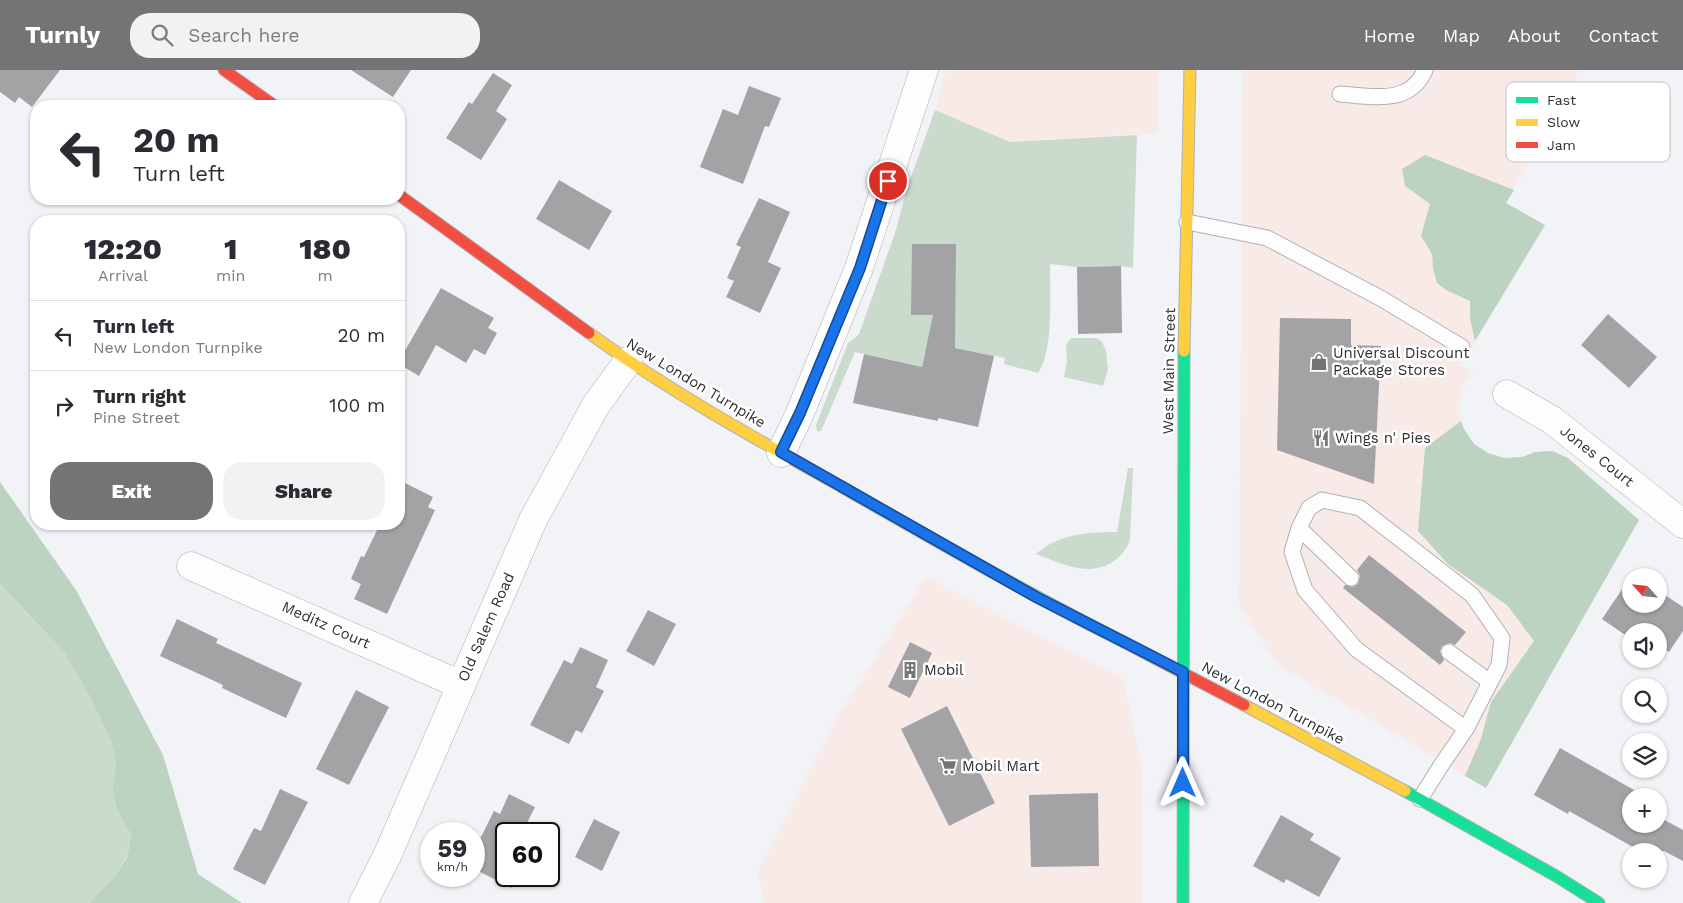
<!DOCTYPE html>
<html lang="en">
<head>
<meta charset="utf-8">
<style>
	body { margin:0; font-family:"Work Sans",sans-serif; background:#f2f2f3; color:#2b2b33; height:100vh; display:flex; flex-direction:column; font-size:19px; white-space:nowrap }
	* { box-sizing:border-box; margin:0 }
	p { font-size:16px; color:#7c7c81 }
	.icon { flex:none; width:28px; height:28px; fill:none; stroke:currentColor; stroke-width:2; stroke-linecap:round; stroke-linejoin:round }
	.map { position:relative; flex:1; overflow:hidden }
	.details { position:absolute; left:30px; top:145px; width:375px; height:315px; display:flex; flex-direction:column; background:#fff; border-radius:20px; box-shadow:0 1px 4px #0004 }
	.details>* { flex:none }
	.guide { position:absolute; left:30px; top:30px; width:375px; height:105px; border-radius:20px; box-shadow:0 1px 4px #0004; background:#fff; color:#2b2b33; overflow:hidden }
	.needle { width:32px; rotate:297deg }
	.fabs { position:absolute; left:1622px; top:498px; display:grid; gap:10px }
	.fabs a { display:grid; place-items:center; width:45px; height:45px; border-radius:50%; background:#fff; box-shadow:0 1px 4px #0004; font-size:25px }
	.speed { position:absolute; left:420px; top:752px; display:flex; gap:10px; font-size:25px; font-weight:700; text-align:center }
	.speed>* { display:grid; place-content:center; width:65px; height:65px; border-radius:50%; background:#fff; box-shadow:0 1px 4px #0004; line-height:1 }
	.speed small { font-size:12px; font-weight:400 }
	.speed .limit { border:2px solid #111; border-radius:8px; background:#fff; color:#111 }
	.pin { position:absolute; display:grid; place-items:center; width:42px; height:42px; color:#fff; margin:-21px; border:2px solid #fff; border-radius:50%; box-shadow:0 1px 5px #0007 }
	.me { position:absolute; width:55px; margin:-28px; rotate:0deg; stroke-linejoin:round; filter:drop-shadow(0 0 4px #0008) }
	.turn { display:flex; align-items:center; gap:18px; height:105px; padding:0 20px; font-size:22px }
	.turn .icon { width:65px; height:65px; stroke-width:2.5 }
	.turn b { display:block; font-size:35px; line-height:42px }
	.eta { display:flex; justify-content:space-evenly; align-items:center; height:85px; text-align:center }
	.eta b { font-size:30px; font-weight:800; line-height:35px }
	.cta { display:flex; gap:10px; margin-top:auto; padding:10px 20px }
	.cta a { flex:1; height:58px; border-radius:20px; background:#737476; color:#fff; font-size:20px; font-weight:800; line-height:58px; text-align:center }
	.cta a+a { background:#f2f2f3; color:#2b2b33 }
	ul { padding:0; list-style:none }
	li { display:flex; align-items:center; gap:15px; height:70px; padding:0 20px; border-top:1px solid #e1e1e2 }
	li div { flex:1 }
	li b { display:block; font-size:19px }
	li em { font-style:normal }
	header { display:flex; align-items:center; gap:30px; box-sizing:border-box; height:70px; padding:0 25px; background:#737476; color:#fff }
	header strong { font-size:24px }
	nav { display:flex; gap:28px; margin-inline-start:auto; font-size:18px }
	.search { width:350px; height:45px; background:#f2f2f3; display:flex; align-items:center; gap:12px; box-sizing:border-box; padding:0 18px; border-radius:20px; color:#7c7c81; font-size:19px }
	.map>svg:first-child { display:block }
	.commercial { fill:#f8eae7 }
	.green { fill:#cadbce }
	.forest { fill:#bbd3c0 }
	.building { fill:#a3a3a6 }
	.lines { fill:none; stroke-linecap:round; stroke-linejoin:round }
	.lane-casing { stroke:#b0b0b3; stroke-width:17 }
	.street-casing { stroke:#b0b0b3; stroke-width:29 }
	.fast-casing { stroke:#b0b0b3; stroke-width:13 }
	.slow-casing { stroke:#b0b0b3; stroke-width:13 }
	.jam-casing { stroke:#b0b0b3; stroke-width:13 }
	.lane { stroke:#fdfdfe; stroke-width:15 }
	.street { stroke:#fdfdfe; stroke-width:28 }
	.fast { stroke:#16e098; stroke-width:11 }
	.slow { stroke:#ffcf43; stroke-width:11 }
	.jam { stroke:#f24e42; stroke-width:11 }
	.route-casing { stroke:#114b97; stroke-width:12 }
	.route { stroke:#1a73e8; stroke-width:9 }
	.labels { text-anchor:middle; stroke-width:5; stroke-linejoin:round; paint-order:stroke }
	.poi-label { font-size:15px; fill:#2e2f31; stroke:#fff; text-anchor:start }
	.street-label { font-size:15px; fill:#2e2f31; stroke:#fff }
	.key { fill:#fff; stroke:#c0c1c1; stroke-width:1 }
	.key-label { font-size:14px; fill:#2e2f31 }
</style>
</head>
<body>
<header>
<strong>Turnly</strong>
<div class="search"><svg class="icon" aria-label="search" viewBox="0 0 24 24"><circle cx="10" cy="10" r="6"/><path d="M15 15l6 6"/></svg>Search here</div>
<nav><a>Home</a><a>Map</a><a>About</a><a>Contact</a></nav>
</header>
<div class="map">
<svg width="1683" height="833" viewBox="0 0 1683 833">
	<rect width="100%" height="100%" fill="#f2f3f7"/>
	<path class="commercial" d="M946 0H1159L1158 63 1010 72 935 40Z
		M1243 0H1580L1506 133 1545 155 1461 295 1473 302 1463 317 1459 334V342L1464 359 1468 367 1480 379 1496 387 1504 388 1522 387 1541 381H1552L1563 385 1639 450 1486 718 1277 594 1239 535Z
		M926 507 1123 608 1141 693 1142 833H764L758 801 831 658Z"/>
	<path class="green" d="M935 40 1010 72 1137 65 1133 198 1121 196 1077 197 1050 194C1050 222 1054 280 1038 303L1004 294 1005 288 950 277 948 287 925 281 922 297 855 282 821 361H817L816 355 848 273 859 264 895 163 907 118Z
		M1071 268H1096L1102 272 1106 281 1108 299 1103 316 1064 307 1067 291 1066 275Z
		M1128 398H1133L1130 469C1127 480 1120 487 1111 493 1087 507 1060 493 1036 484 1058 464 1088 462 1117 462Z
		M0 514 63 581 89 625 111 671 116 695 112 719 118 743 131 764 127 787 113 808 89 833H0Z"/>
	<path class="forest" d="M1425 85 1514 120 1506 133 1545 155 1475 271 1470 248V231L1446 220 1437 213 1433 198 1432 184 1421 166 1430 134 1405 116 1402 99Z
		M1461 351 1464 359 1474 374 1488 383 1504 388 1522 387 1535 382 1552 381 1568 388 1639 450 1486 718 1465 706 1481 669 1491 632 1534 571 1507 535 1448 494 1418 461 1425 378Z
		M0 412 76 520 163 685 198 804 242 833H89L113 808 127 788 131 764 118 743 112 719 116 695 111 671 89 625 63 581 0 514Z"/>
	<path class="building" d="M0 0H60L32 37 19 27 15 33 0 22Z
		M351 0H411L393 27Z
		M493 3 512 15 496 41 507 49 481 90 446 68 469 32 472 34Z
		M749 16 781 28 769 57 765 56 743 114 700 97 723 39 738 45Z
		M559 110 612 141 589 180 536 149Z
		M759 128 790 142 768 192 781 198 760 243 726 227 734 211 727 208 741 177 736 175Z
		M912 174H956L955 278 994 286 978 357 938 348V351L853 333 864 284 922 297 933 245H911Z
		M1121 196 1122 263 1078 264 1077 197Z
		M441 218 494 248 488 258 497 263 485 285 474 279 466 293 436 275 419 306 399 294V291Z
		M1608 244 1657 287 1629 318 1581 275Z
		M1280 248 1351 249V275L1381 276 1374 414 1277 380Z
		M399 410 433 427 428 437 435 440 387 544 354 529 361 514 351 509 361 486 364 487 380 454H399Z
		M1369 485 1466 562 1455 575 1450 573 1442 576 1440 581 1444 590 1440 595 1343 518 1345 515 1353 517 1358 514 1360 506 1357 500Z
		M1631 506V534H1659V521L1683 537V561L1669 582 1659 576V561H1637L1631 557V569L1602 549Z
		M648 540 676 554 654 596 626 581Z
		M177 549 218 569 216 573 302 613 286 648 222 618 223 615 160 586Z
		M910 572 932 583 910 628 888 617Z
		M580 577 608 590 596 617 604 621 582 663 576 660 569 674 530 655 564 590 572 594Z
		M356 620 389 637 349 715 316 699Z
		M947 636 995 733 949 756 901 659Z
		M1560 678 1634 720 1628 731 1631 733V754H1659V747L1683 760V791L1664 781H1640L1569 741 1568 744 1534 725Z
		M280 719 308 732 265 815 233 799 254 758 261 761Z
		M1098 723 1099 796 1031 797 1029 725Z
		M509 724 535 737 525 757 539 764H506V806H518L512 818 474 799V781L494 741 500 744Z
		M1281 745 1314 764 1310 770 1341 788 1319 827 1286 809 1284 813 1253 796Z
		M594 749 620 762 602 801 575 787Z"/>
	<g class="lines">
		<g class="lane-casing">
			<path id="lane" d="M1340 24C1371 26 1410 36 1425 0
				M1187 152 1267 168 1382 229 1462 277
				M1299 458 1351 508
				M1449 582 1490 612
				M1420 729 1442 694 1466 659 1499 595 1502 568 1472 525 1360 438 1322 430 1309 438 1299 458 1292 482 1305 520 1356 579 1466 659"/>
		</g>
		<g class="street-casing">
			<path id="street" d="M1507 324 1552 350 1683 454
				M781 383 800 343 859 198 924 0
				M191 496 461 615
				M363 833 387 786 533 450 596 335 628 291"/>
		</g>
		<g class="fast-casing">
			<path id="fast" d="M842 417C935 470 1028 524 1124 572
				M1405 721 1556 806 1599 833
				M1183 833 1184 281"/>
		</g>
		<g class="slow-casing">
			<path id="slow" d="M589 263C669 321 756 369 842 417
				M1184 281 1190 0
				M1244 635 1405 721"/>
		</g>
		<g class="jam-casing">
			<path id="jam" d="M224 0 275 36
				M399 125 589 263
				M1124 572 1244 635"/>
		</g>
		<use href="#lane" class="lane"/>
		<use href="#street" class="street"/>
		<use href="#fast" class="fast"/>
		<use href="#slow" class="slow"/>
		<use href="#jam" class="jam"/>
	</g>
	<g class="lines">
		<g class="route-casing">
			<path id="route" d="M888 111 860 198 800 343 781 382 1036 527 1183 602V713"/>
		</g>
		<use href="#route" class="route"/>
	</g>
	<defs>
		<g id="shop-bare" transform="scale(1.35)"><path d="M-5-2.5h2.3a2.7 3.5 0 0 1 5.4 0H5L5.5 6h-11ZM-1.5-2.5h3a1.5 2.3 0 0 0-3 0Z" fill="#737476" stroke="#fff" stroke-width="2.5" paint-order="stroke"/></g>
		<g id="restaurant-bare" transform="scale(1.35)"><path d="M-5-6h1v4h1v-4h1v4h1v-4h1v5L-1.5 .5V6h-2V.5L-5-1ZM5-6V6H3V1.5H1.5Q1.5-4 5-6Z" fill="#737476" stroke="#fff" stroke-width="2.5" paint-order="stroke"/></g>
		<g id="building-bare" transform="scale(1.35)"><path d="M-4-6H4V6H1V3H-1V6H-4ZM-2.5-4.3h1.7v1.8h-1.7ZM.8-4.3h1.7v1.8H.8ZM-2.5-1h1.7V.8h-1.7ZM.8-1h1.7V.8H.8Z" fill="#737476" stroke="#fff" stroke-width="2.5" paint-order="stroke"/></g>
		<g id="supermarket-bare" transform="scale(1.35)"><path d="M-6-5.5h2.5l.6 2H6L4.5 2H-2.5L-4.4-4H-6ZM-1.5 3.2a1.3 1.3 0 1 0 .1 0ZM3 3.2a1.3 1.3 0 1 0 .1 0Z" fill="#737476" stroke="#fff" stroke-width="2.5" paint-order="stroke"/></g>
	</defs>
	<g fill-rule="evenodd">
		<use href="#shop-bare" x="1319" y="292"/>
		<use href="#restaurant-bare" x="1321" y="368"/>
		<use href="#building-bare" x="910" y="600"/>
		<use href="#supermarket-bare" x="948" y="696"/>
	</g>
	<g class="labels">
		<g class="poi-label">
			<text x="1333" y="288">Universal Discount<tspan x="1333" dy="17">Package Stores</tspan></text>
			<text x="1335" y="373">Wings n' Pies</text>
			<text x="924" y="605">Mobil</text>
			<text x="962" y="701">Mobil Mart</text>
		</g>
		<g class="street-label">
			<text transform="translate(1169 301) rotate(-89)" y="5">West Main Street</text>
			<text transform="translate(696 313) rotate(31)" y="5">New London Turnpike</text>
			<text transform="translate(1597 386) rotate(38)" y="5">Jones Court</text>
			<text transform="translate(326 555) rotate(24)" y="5">Meditz Court</text>
			<text transform="translate(486 557) rotate(-66)" y="5">Old Salem Road</text>
			<text transform="translate(1273 633) rotate(28)" y="5">New London Turnpike</text>
		</g>
	</g>
	<rect x="1506" y="12" width="164" height="80" rx="8" class="key"/>
	<rect x="1516" y="27" width="22" height="6" fill="#16e098"/>
	<rect x="1516" y="49" width="22" height="7" fill="#ffcf43"/>
	<rect x="1516" y="72" width="22" height="6" fill="#f24e42"/>
	<g class="key-label">
		<text x="1547" y="35">Fast</text>
		<text x="1547" y="57">Slow</text>
		<text x="1547" y="80">Jam</text>
	</g>
</svg>
<div class="fabs">
<a><svg class="needle" viewBox="-14 -14 28 28"><path d="M0-13l5 13h-10z" fill="#e53935"/><path d="M0 13l5-13h-10z" fill="#7c7c81"/></svg></a>
<a><svg class="icon" aria-label="sound" viewBox="0 0 24 24"><path d="M4 9h4l5-4v14l-5-4H4zM17 9q2 3 0 6"/></svg></a>
<a><svg class="icon" aria-label="search" viewBox="0 0 24 24"><circle cx="10" cy="10" r="6"/><path d="M15 15l6 6"/></svg></a>
<a><svg class="icon" aria-label="layers" viewBox="0 0 24 24"><path d="M12 4l9 5-9 5-9-5zM3 14l9 5 9-5"/></svg></a>
<a>+</a>
<a>−</a>
</div>
<div class="speed"><div>59<small>km/h</small></div><div class="limit">60</div></div>
<div class="pin" style="left:888px;top:111px;background:#d93025"><svg class="icon" aria-label="arrive" viewBox="0 0 24 24"><path d="M6 21V4h12l-3 4 3 4H6"/></svg></div>
<svg class="me" style="left:1183px;top:713px" viewBox="-20 -20 40 40"><path d="M0-17L14 15 0 8-14 15z" fill="#1a73e8" stroke="#fff" stroke-width="4"/></svg>
<div class="guide">
<div class="turn"><svg class="icon" aria-label="left" viewBox="0 0 24 24"><path d="M17 20v-9H6M10 6l-5 5 5 5"/></svg><div><b>20 m</b>Turn left</div></div>
</div>
<section class="details">
<div class="eta">
<div><b>12:20</b><p>Arrival</p></div>
<div><b>1</b><p>min</p></div>
<div><b>180</b><p>m</p></div>
</div>
<ul>
<li><svg class="icon" aria-label="left" viewBox="0 0 24 24"><path d="M17 20v-9H6M10 6l-5 5 5 5"/></svg><div><b>Turn left</b><p>New London Turnpike</p></div><em>20 m</em></li>
<li><svg class="icon" aria-label="right" viewBox="0 0 24 24"><path d="M7 20v-9h11M14 6l5 5-5 5"/></svg><div><b>Turn right</b><p>Pine Street</p></div><em>100 m</em></li>
</ul>
<div class="cta"><a>Exit</a><a>Share</a></div>
</section>
</div>
</body>
</html>
